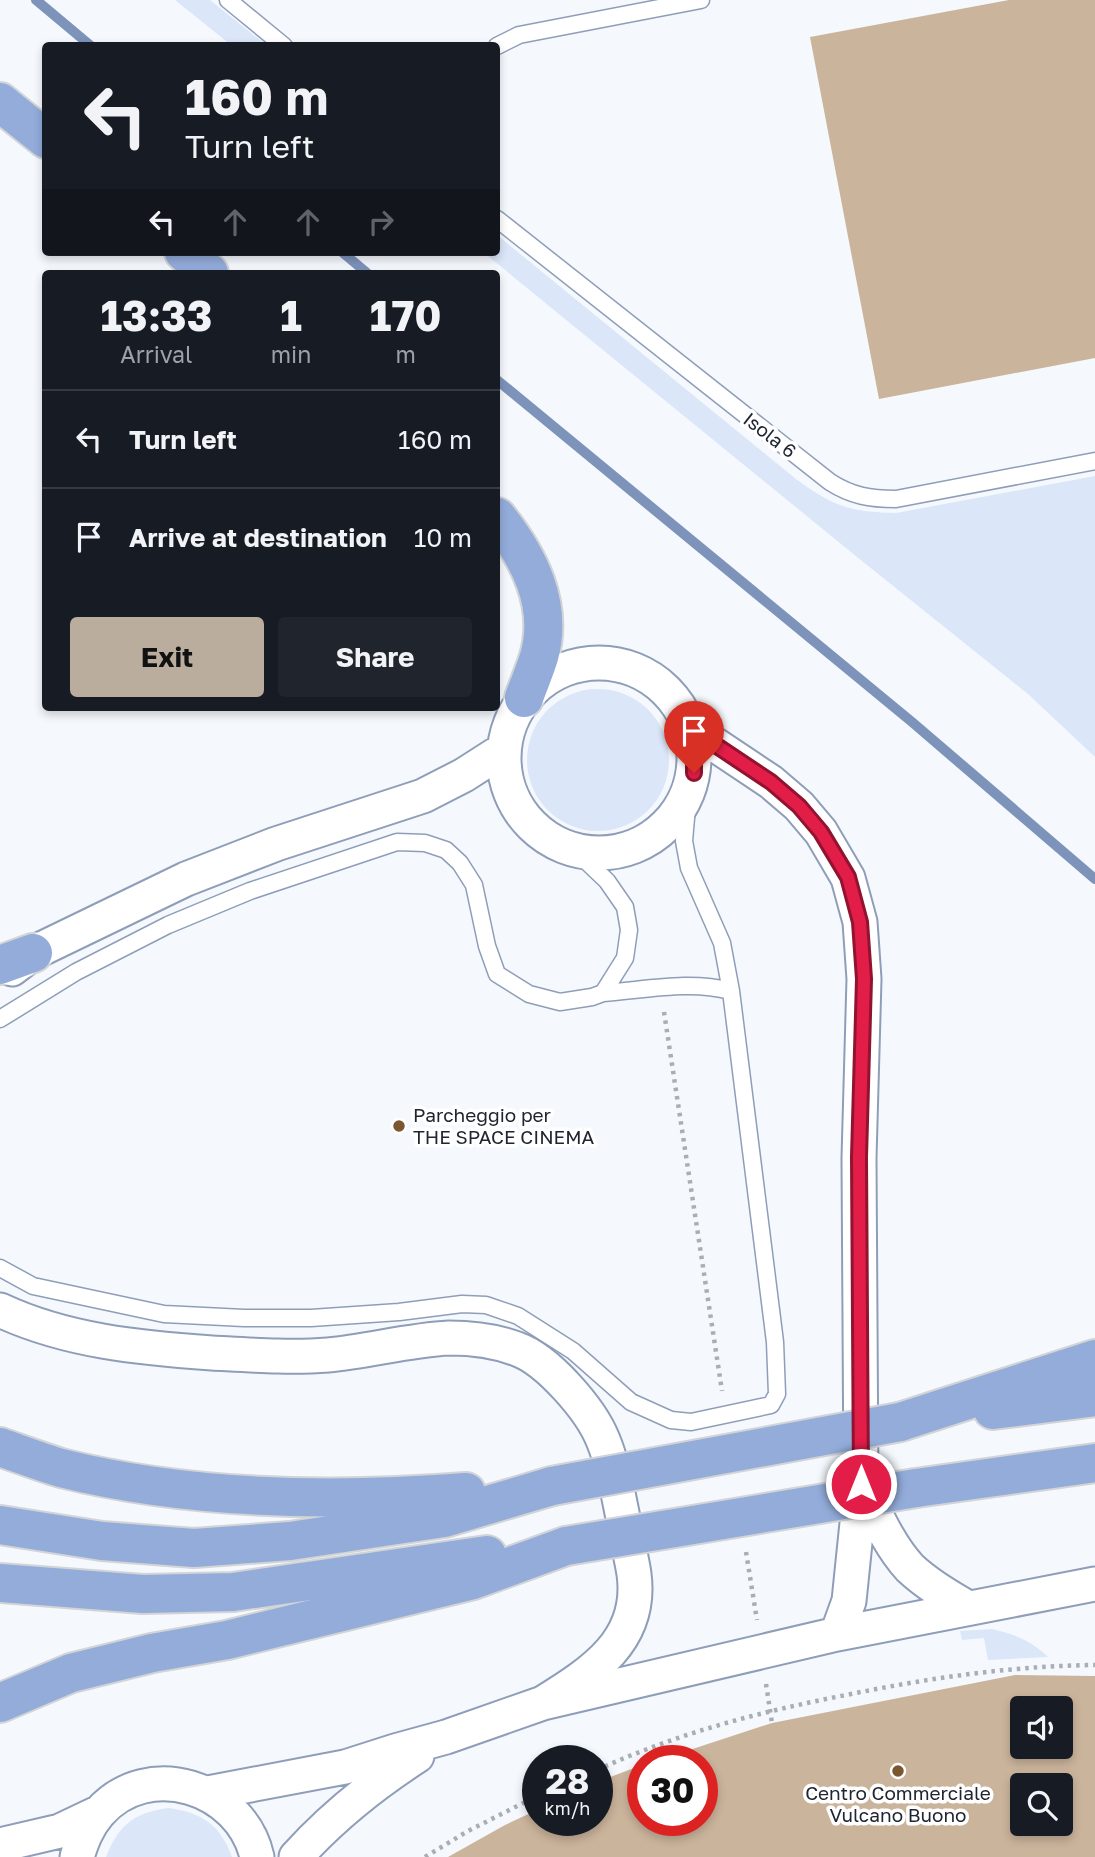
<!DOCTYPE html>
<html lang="en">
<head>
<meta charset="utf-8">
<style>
	body { margin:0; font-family:"Golos Text",sans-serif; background:#20242c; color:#f1f3f6; height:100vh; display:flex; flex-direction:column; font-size:26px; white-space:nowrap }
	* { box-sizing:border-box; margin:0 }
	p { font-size:23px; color:#9ea1a6 }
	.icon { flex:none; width:38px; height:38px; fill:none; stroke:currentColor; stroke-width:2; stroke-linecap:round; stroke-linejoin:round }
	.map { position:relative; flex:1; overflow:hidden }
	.drawer { position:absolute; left:42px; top:270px; width:458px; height:441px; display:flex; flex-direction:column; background:#171b24; border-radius:7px; box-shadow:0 4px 10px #0003 }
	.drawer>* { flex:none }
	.hud { position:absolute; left:42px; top:42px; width:458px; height:214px; border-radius:7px; box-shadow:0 4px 10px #0003; background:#171b24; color:#f1f3f6; overflow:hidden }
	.buttons { position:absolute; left:1010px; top:1696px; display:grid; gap:14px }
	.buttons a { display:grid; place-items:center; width:63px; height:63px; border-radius:7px; background:#171b24; box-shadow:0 4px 10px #0003; font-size:35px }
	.speed { position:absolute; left:522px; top:1745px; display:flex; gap:14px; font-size:35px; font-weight:700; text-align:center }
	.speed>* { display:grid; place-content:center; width:91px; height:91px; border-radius:50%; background:#171b24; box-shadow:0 4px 10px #0003; line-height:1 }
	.speed small { font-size:18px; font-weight:400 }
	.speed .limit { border:10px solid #d22; background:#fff; color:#111 }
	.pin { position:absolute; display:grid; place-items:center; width:60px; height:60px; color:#fff; margin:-72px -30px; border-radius:50% 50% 50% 0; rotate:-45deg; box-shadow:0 0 7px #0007 }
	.pin .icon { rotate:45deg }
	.me { position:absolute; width:77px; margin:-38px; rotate:0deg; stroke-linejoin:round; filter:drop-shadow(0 0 5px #0008) }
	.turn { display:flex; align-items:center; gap:24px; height:147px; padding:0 28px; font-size:32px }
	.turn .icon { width:91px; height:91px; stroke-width:2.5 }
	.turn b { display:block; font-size:49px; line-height:60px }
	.lanes { display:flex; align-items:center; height:66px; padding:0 28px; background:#0003; justify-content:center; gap:35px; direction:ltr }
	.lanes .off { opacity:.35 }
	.eta { display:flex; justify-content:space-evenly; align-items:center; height:119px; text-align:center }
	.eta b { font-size:42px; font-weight:700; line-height:49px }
	.primary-button { display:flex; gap:14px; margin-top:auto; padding:14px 28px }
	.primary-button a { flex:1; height:80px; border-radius:7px; background:#bbad9d; color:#111; font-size:28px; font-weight:700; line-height:80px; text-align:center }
	.primary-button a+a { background:#20242c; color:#f1f3f6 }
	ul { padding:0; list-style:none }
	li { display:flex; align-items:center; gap:21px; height:98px; padding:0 28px; border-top:2px solid #363941 }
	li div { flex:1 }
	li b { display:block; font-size:26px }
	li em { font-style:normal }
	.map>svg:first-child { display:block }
	.green { fill:#dbe6f9 }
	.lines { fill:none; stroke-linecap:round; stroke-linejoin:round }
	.stream { stroke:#7d93ba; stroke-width:10 }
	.building { fill:#cbb49c; fill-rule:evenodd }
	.service-casing { stroke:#8f9eb8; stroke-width:19 }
	.minor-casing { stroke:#8f9eb8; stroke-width:37 }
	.trunk-casing { stroke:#d2d4d6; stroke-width:42 }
	.path { stroke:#a9aeb5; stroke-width:4.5; stroke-dasharray:3.5 5; stroke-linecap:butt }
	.service { stroke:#fff; stroke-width:16 }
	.minor { stroke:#fff; stroke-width:33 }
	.trunk { stroke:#93acda; stroke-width:38 }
	.trunk-bridge-casing { stroke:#d2d4d6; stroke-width:42; stroke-linecap:butt }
	.trunk-bridge { stroke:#93acda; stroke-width:38 }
	.route-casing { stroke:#92132f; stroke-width:18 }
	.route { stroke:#e11d48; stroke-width:12 }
	.poi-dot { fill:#7a5730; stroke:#fff; stroke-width:2.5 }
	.labels { text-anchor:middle; stroke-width:7; stroke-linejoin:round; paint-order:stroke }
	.street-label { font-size:19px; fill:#202631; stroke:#fff }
	.poi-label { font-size:19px; fill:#202631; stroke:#fff; text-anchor:start }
</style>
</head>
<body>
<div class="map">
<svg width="1095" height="1857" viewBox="0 0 1095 1857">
	<rect width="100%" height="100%" fill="#f5f9fe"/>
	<path class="green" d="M175 0H210L266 45H231Z
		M497 235 796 479C833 506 849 512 896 513L1095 476V757L1028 694 857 557 483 252H497Z
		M527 760a71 71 0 1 1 142 0a71 71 0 1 1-142 0Z
		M992 1629C1014 1634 1032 1641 1048 1657L988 1660 984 1638 962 1640 960 1631Z
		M168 1808C201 1812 221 1825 232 1857H106C119 1825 133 1813 168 1808Z"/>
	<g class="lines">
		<path class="stream" d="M36 0 91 46
			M342 252 367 273
			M497 380 912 722 1095 879"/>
	</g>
	<path class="building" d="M1009 0H1095V358L879 399 810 37Z
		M1015 1675 1095 1676V1857H448L505 1825 537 1810V1820H597V1782L642 1765V1820H702V1760H659L772 1723ZM1022 1708H1060V1746H1022ZM1022 1785H1060V1824H1022Z"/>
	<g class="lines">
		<g class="service-casing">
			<path id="service" d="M228 0 284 46
				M497 46 519 35 701 0
				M497 219 830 482C852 496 870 499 896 499L1095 461
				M603 993C646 990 689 980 731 991
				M0 1019 76 972 168 925 250 891 397 842 425 843 446 850 460 863 474 885 487 946 497 974 529 994 560 1002 592 997 603 993 625 958 629 930 625 907 607 881 585 860 558 846
				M0 1268 33 1286 164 1314 244 1318H311L399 1312 462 1304 486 1305 518 1316 573 1351 631 1402 671 1420 691 1422 771 1405 777 1394 775 1342 731 991 722 943 689 868 684 841 688 795"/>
		</g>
		<g class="minor-casing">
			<path id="minor" d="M504 758a95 95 0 1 1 190 0a95 95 0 1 1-190 0Z
				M690 728 771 782 799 806 821 832 848 878 860 922 864 979 859 1158 861 1484 849 1601 837 1634
				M12 969 33 953 186 879 276 844 423 796 464 775 503 750
				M0 1310C66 1341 140 1348 212 1353 250 1355 290 1358 328 1355 369 1351 409 1340 449 1338 472 1338 496 1341 517 1349 548 1360 591 1410 603 1440 615 1469 619 1501 626 1532 628 1546 632 1560 634 1574 643 1640 593 1672 543 1703
				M861 1484C875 1512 888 1544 910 1568 927 1584 948 1596 968 1608
				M208 1793 345 1767 395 1751 446 1737 543 1703 837 1634 1095 1584
				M0 1845 60 1831 100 1812
				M77 1857C82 1841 87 1827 99 1813 148 1757 241 1787 257 1857
				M296 1857C332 1817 372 1785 417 1756"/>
		</g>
		<g class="trunk-casing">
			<path id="trunk" d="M0 102 46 139
				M184 252 209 273
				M497 517C528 556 554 604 539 657 535 670 529 684 524 698
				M0 965 33 953
				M993 1410 1095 1397
				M900 1422 1095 1359
				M0 1447C20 1454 41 1462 61 1468 189 1500 335 1502 466 1492
				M916 1488 1095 1463
				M0 1525 102 1541 194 1548 290 1541 444 1518 552 1486
				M0 1583 143 1594 233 1592 487 1555
				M0 1703 71 1673 152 1653 227 1640 473 1580 566 1546"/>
		</g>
		<path class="path" d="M664 1012 722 1391
			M746 1552 757 1620
			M766 1684 772 1723
			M597 1770C678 1733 759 1712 846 1695 929 1678 1011 1666 1095 1665
			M425 1857 468 1831 537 1796"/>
		<use href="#service" class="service"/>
		<use href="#minor" class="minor"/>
		<use href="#trunk" class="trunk"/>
		<g class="trunk-bridge-casing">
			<path id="trunk-bridge" d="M552 1486 900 1422
				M566 1546 916 1488"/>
		</g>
		<use href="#trunk-bridge" class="trunk-bridge"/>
	</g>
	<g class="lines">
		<g class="route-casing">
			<path id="route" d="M694 773V750L690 728 771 782 799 806 821 832 848 877 860 922 864 979 859 1157 861 1484"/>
		</g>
		<use href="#route" class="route"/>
	</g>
	<g class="poi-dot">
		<circle cx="399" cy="1126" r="7"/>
		<circle cx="898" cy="1771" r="7"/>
	</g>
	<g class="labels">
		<g class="street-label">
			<text transform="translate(770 435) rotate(38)" y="7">Isola 6</text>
		</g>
		<g class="poi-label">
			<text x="413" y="1122">Parcheggio per<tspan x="413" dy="22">THE SPACE CINEMA</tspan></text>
			<text x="898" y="1800" text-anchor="middle">Centro Commerciale<tspan x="898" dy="22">Vulcano Buono</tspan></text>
		</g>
	</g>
</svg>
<div class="buttons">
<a><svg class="icon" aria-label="sound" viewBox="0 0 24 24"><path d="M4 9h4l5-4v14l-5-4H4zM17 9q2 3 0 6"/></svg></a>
<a><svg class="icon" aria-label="search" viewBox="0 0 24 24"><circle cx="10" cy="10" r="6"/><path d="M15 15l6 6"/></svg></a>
</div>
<div class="speed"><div>28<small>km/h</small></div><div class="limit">30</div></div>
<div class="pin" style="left:694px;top:773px;background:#d93025"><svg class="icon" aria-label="arrive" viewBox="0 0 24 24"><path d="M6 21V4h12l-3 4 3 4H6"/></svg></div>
<svg class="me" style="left:861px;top:1484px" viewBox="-20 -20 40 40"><circle r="17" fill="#e11d48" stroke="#fff" stroke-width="3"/><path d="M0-11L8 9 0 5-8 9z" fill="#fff"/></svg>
<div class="hud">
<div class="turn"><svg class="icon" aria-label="left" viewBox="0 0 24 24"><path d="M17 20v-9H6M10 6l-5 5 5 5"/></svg><div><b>160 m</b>Turn left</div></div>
<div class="lanes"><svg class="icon" aria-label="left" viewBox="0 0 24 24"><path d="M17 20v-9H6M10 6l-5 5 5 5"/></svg><svg class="icon off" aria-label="ahead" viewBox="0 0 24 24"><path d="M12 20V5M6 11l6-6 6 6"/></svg><svg class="icon off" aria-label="ahead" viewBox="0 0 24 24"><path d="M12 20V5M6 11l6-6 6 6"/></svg><svg class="icon off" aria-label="right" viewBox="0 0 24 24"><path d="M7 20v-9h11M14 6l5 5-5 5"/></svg></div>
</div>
<section class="drawer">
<div class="eta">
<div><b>13:33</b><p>Arrival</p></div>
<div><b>1</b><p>min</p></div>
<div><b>170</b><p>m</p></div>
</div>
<ul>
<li><svg class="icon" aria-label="left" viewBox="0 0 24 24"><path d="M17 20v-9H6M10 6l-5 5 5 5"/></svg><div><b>Turn left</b></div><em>160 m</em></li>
<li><svg class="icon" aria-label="arrive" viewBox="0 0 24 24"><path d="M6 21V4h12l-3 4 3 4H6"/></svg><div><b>Arrive at destination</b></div><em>10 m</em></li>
</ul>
<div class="primary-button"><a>Exit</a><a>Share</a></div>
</section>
</div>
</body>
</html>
